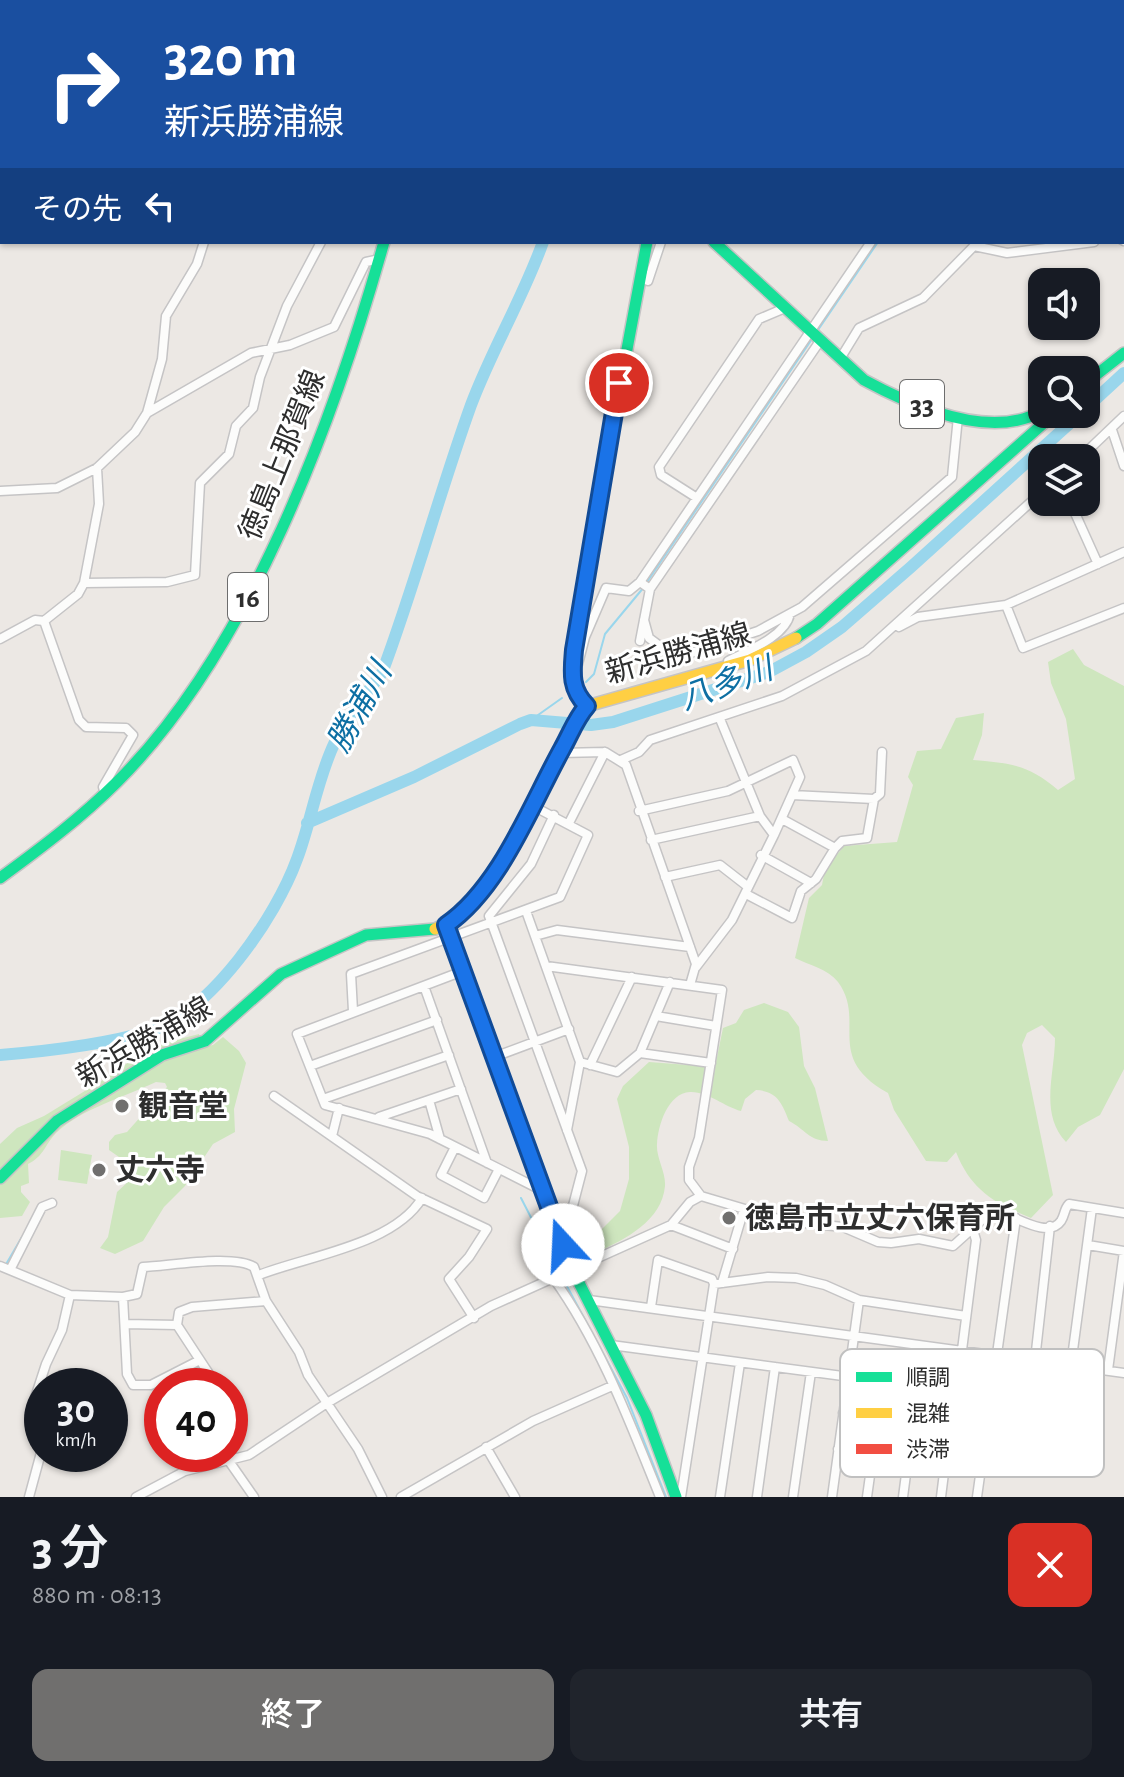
<!DOCTYPE html>
<html lang="ja">
<head>
<meta charset="utf-8">
<style>
	body { margin:0; font-family:"Alegreya Sans","Noto Sans JP",sans-serif; background:#20242c; color:#f1f3f6; height:100vh; display:flex; flex-direction:column; font-size:30px; white-space:nowrap }
	* { box-sizing:border-box; margin:0 }
	p { font-size:26px; color:#9ea1a6 }
	.icon { flex:none; width:44px; height:44px; fill:none; stroke:currentColor; stroke-width:2; stroke-linecap:round; stroke-linejoin:round }
	.map { position:relative; height:1497px; overflow:hidden }
	.sheet { display:flex; flex-direction:column; background:#171b24; flex:1 }
	.sheet>* { flex:none }
	.top-card { position:absolute; left:0px; top:0px; width:1124px; height:244px; box-shadow:0 2px 6px #0004; background:#1a4fa0; color:#fff; overflow:hidden }
	.fabs { position:absolute; left:1028px; top:268px; display:grid; gap:16px }
	.fabs a { display:grid; place-items:center; width:72px; height:72px; border-radius:16px; background:#171b24; box-shadow:0 2px 6px #0004; font-size:40px }
	.speed { position:absolute; left:24px; top:1368px; display:flex; gap:16px; font-size:40px; font-weight:700; text-align:center }
	.speed>* { display:grid; place-content:center; width:104px; height:104px; border-radius:50%; background:#171b24; box-shadow:0 2px 6px #0004; line-height:1 }
	.speed small { font-size:20px; font-weight:400 }
	.speed .limit { border:12px solid #d22; background:#fff; color:#111 }
	.pin { position:absolute; display:grid; place-items:center; width:68px; height:68px; color:#fff; margin:-34px; border:4px solid #fff; border-radius:50%; box-shadow:0 2px 8px #0007 }
	.me { position:absolute; width:88px; margin:-44px; rotate:340deg; stroke-linejoin:round; filter:drop-shadow(0 0 6px #0008) }
	.turn { display:flex; align-items:center; gap:28px; height:168px; padding:0 32px; font-size:36px }
	.turn .icon { width:104px; height:104px; stroke-width:2.5 }
	.turn b { display:block; font-size:56px; line-height:68px }
	.then { display:flex; align-items:center; height:76px; padding:0 32px; background:#0003; gap:16px; font-size:30px }
	.round { display:grid; place-items:center; flex:none; width:84px; height:84px; border-radius:16px; background:#20242c }
	.headline { display:flex; align-items:center; justify-content:space-between; height:136px; padding:0 32px }
	h1 { font-size:48px; font-weight:600; line-height:60px }
	.button { display:flex; gap:16px; margin-top:auto; padding:16px 32px }
	.button a { flex:1; height:92px; border-radius:16px; background:#706f6e; color:#fff; font-size:32px; font-weight:600; line-height:92px; text-align:center }
	.button a+a { background:#20242c; color:#f1f3f6 }
	.map>svg:first-child { display:block }
	.green { fill:#cee6be }
	.lines { fill:none; stroke-linecap:round; stroke-linejoin:round }
	.stream { stroke:#99d6ec; stroke-width:2 }
	.river { stroke:#99d6ec; stroke-width:12 }
	.street-casing { stroke:#c5c4c5; stroke-width:11 }
	.fast-casing { stroke:#c5c4c5; stroke-width:14 }
	.slow-casing { stroke:#c5c4c5; stroke-width:14 }
	.jam-casing { stroke:#c5c4c5; stroke-width:14 }
	.street { stroke:#fcfcfb; stroke-width:8 }
	.fast { stroke:#16e098; stroke-width:11 }
	.slow { stroke:#ffcf43; stroke-width:11 }
	.jam { stroke:#f24e42; stroke-width:11 }
	.route-casing { stroke:#114b97; stroke-width:20 }
	.route { stroke:#1a73e8; stroke-width:14 }
	.poi-dot { fill:#706f6e; stroke:#fff; stroke-width:3 }
	.labels { text-anchor:middle; stroke-width:6; stroke-linejoin:round; paint-order:stroke }
	.shield { fill:#fff; stroke:#6d6d6d; stroke-width:2 }
	.shield-label { font-size:28px; font-weight:bold; fill:#2e2e2e }
	.street-label { font-size:30px; fill:#2e2e2e; stroke:#fff }
	.poi-label { font-size:30px; font-weight:bold; fill:#2e2e2e; stroke:#fff; text-anchor:start }
	.water-label { font-size:32px; font-style:italic; fill:#0d6fa3; stroke:#fff }
	.key { fill:#fff; stroke:#c0c0c0; stroke-width:2 }
	.key-label { font-size:22px; fill:#2e2e2e }
</style>
</head>
<body>
<div class="map">
<svg width="1124" height="1497" viewBox="0 0 1124 1497">
	<rect width="100%" height="100%" fill="#ece8e4"/>
	<path class="green" d="M1073 649 1084 665 1124 686V1069L1100 1115 1078 1127 1066 1142C1039 1113 1055 1074 1055 1038L1042 1025 1027 1033 1022 1045 1053 1195 1031 1218C994 1203 971 1190 956 1152L947 1162 926 1161 894 1110 888 1093C823 1057 867 1021 838 982 828 969 809 965 795 958L809 898 822 885 825 869 844 846 897 842 913 785 908 777 917 751 941 749 956 718 984 713 982 735 973 760C1010 763 1029 765 1058 790L1075 779 1066 719 1051 683 1048 662Z
		M764 1003 788 1012 799 1027 804 1066 815 1088 828 1141C809 1141 805 1129 789 1121 782 1103 777 1091 756 1090L745 1099 741 1111C725 1107 707 1091 690 1092 668 1093 658 1125 657 1144 656 1158 666 1172 665 1186 662 1221 625 1239 598 1252L591 1250 593 1238 620 1211 629 1179V1147L617 1099 623 1086 649 1062 715 1067 723 1028 736 1023 744 1010Z
		M199 1034 201 1047 213 1045 223 1037 239 1051 246 1063 234 1109 235 1132 213 1144 185 1186 164 1207 143 1241 115 1254 100 1248 108 1237 117 1192 130 1180 131 1169 129 1164 109 1150V1142L115 1135 127 1132 167 1087 165 1083 156 1082C124 1097 81 1109 56 1133 44 1146 44 1156 28 1164L29 1183 21 1186V1192L30 1202 22 1216 0 1218V1144L17 1128 44 1116 111 1075 133 1059 137 1050Z
		M61 1150 92 1155 87 1184 58 1180Z"/>
	<g class="lines">
		<path class="stream" d="M1042 2 1043 0
			M818 330 878 242
			M647 582 812 339
			M586 682 594 674 605 634 644 587
			M531 720 562 698
			M521 1198 559 1272
			M5 1266 22 1237
			M562 1277 627 1398 666 1497"/>
		<path class="river" d="M617 0V2
			M1086 408 1124 373
			M307 823 414 777 520 724 531 720 591 725 613 722 769 672 806 652 842 627 911 567 1080 414
			M0 1055C49 1051 103 1045 150 1031 211 1012 276 917 297 859 311 822 317 780 334 744 347 717 364 696 382 673 415 585 439 494 471 405 492 349 523 298 543 242"/>
		<g class="street-casing">
			<path id="street" d="M386 0 388 2
				M183 2V0
				M243 2 245 0
				M425 2V0
				M848 2 849 0
				M1034 2 1036 0
				M1122 24 1124 21
				M1122 149H1124
				M1122 180 1124 185
				M0 183 2 182
				M1122 240 1124 241
				M648 281 661 242
				M840 359 859 328 923 298 974 246 1007 253 1094 242
				M147 413 251 353 290 345 334 327 366 262 380 259
				M1112 430 1124 466
				M1080 458 1124 416
				M0 491 57 488 97 468 135 432 147 413 162 359 166 316 197 264 204 242
				M697 498 661 475 659 467 759 319 785 308
				M1070 502 1098 564
				M640 582 871 242
				M84 583 167 582 195 575 200 483 229 454 236 426 253 408 260 377 287 306 321 242
				M650 589 820 341
				M1006 605 1023 648 1124 608
				M644 620 649 638 676 658 758 631 802 607 952 477 958 417
				M44 621 78 594 84 583 99 504 97 468
				M899 627 918 617 1006 605 1124 552
				M0 639 35 620 44 621 79 720 86 727 126 728 133 735 103 787 105 794
				M728 667V661C747 651 785 637 790 614
				M572 668 578 664 585 637 606 588 629 591 640 582 650 589 640 641
				M560 753 605 752 626 765 696 964 690 985
				M621 760 639 752 650 740 782 696 866 651 1042 492
				M792 795 874 799 867 838 842 841 835 848
				M874 799 880 794 882 752
				M639 811 728 791 793 760 800 777 774 835
				M554 815 531 864 489 916 582 1171 563 1244
				M569 823 605 752
				M651 840 760 816
				M761 855 811 883
				M665 877 720 865 747 886
				M746 894 792 918 801 891 816 879 835 848 782 819
				M526 911 580 1062 567 1130
				M535 936 557 930 690 947
				M546 966 722 990 699 1138 689 1167V1180L701 1196
				M696 967 732 920 774 835 760 816 720 719
				M463 971 297 1034 325 1105 430 1134 543 1191
				M424 986 487 1163
				M353 1011 351 974 560 897 588 835 531 805
				M656 1016 716 1026
				M640 1053 670 982
				M494 1057 569 1029
				M580 1062 617 1072 640 1053 711 1063
				M590 1065 632 977
				M310 1066 437 1020
				M274 1096 417 1196 487 1229 469 1257 449 1279 474 1318
				M323 1099 449 1055
				M429 1100 440 1139
				M379 1117 461 1089
				M332 1136 339 1108
				M455 1147 441 1175 484 1198 499 1169
				M671 1225 733 1249
				M1088 1245 1124 1251 1108 1370
				M0 1266 70 1295 123 1297 127 1374 133 1385H151L198 1361
				M10 1270 42 1207 52 1203
				M259 1275C307 1256 394 1245 422 1198
				M554 1279C601 1345 630 1423 660 1497
				M722 1283 744 1209
				M123 1297 137 1294 143 1267C169 1266 233 1254 254 1267L266 1301 299 1352 308 1375 358 1449 382 1497
				M589 1300 1124 1373
				M651 1307 658 1260 712 1279 714 1284 768 1277 796 1278 825 1285 859 1300 966 1316
				M125 1324 177 1325 217 1386
				M177 1325 179 1312 192 1307 266 1301
				M611 1345 1045 1403
				M962 1350 976 1240 973 1230
				M1035 1360 1050 1226
				M1071 1365 1092 1208
				M230 1403 235 1414 230 1425
				M843 1413 1038 1441
				M42 1442 30 1413 46 1364 62 1330 70 1295
				M486 1447 515 1497
				M838 1449 981 1470
				M224 1454 254 1497
				M29 1497 42 1449
				M136 1497 185 1471 249 1455 327 1403 491 1306 671 1225 690 1202 701 1196 785 1221 843 1227 878 1242 891 1243 919 1239 953 1246 993 1210C1010 1212 1047 1241 1061 1221 1065 1215 1064 1209 1069 1204L1124 1213
				M401 1497 533 1421 612 1386
				M681 1497 714 1284
				M720 1497 740 1363
				M757 1497 775 1367
				M793 1497 811 1372
				M832 1497 859 1300
				M867 1497 873 1454
				M903 1497 908 1459
				M941 1497 945 1465
				M977 1497 1016 1218"/>
		</g>
		<g class="fast-casing">
			<path id="fast" d="M434 0V2
				M0 154H2
				M714 242 864 380C912 406 990 441 1042 411
				M1086 372 1096 375 1124 353
				M1086 385 1096 375
				M608 451 647 242
				M796 638 817 624 1054 414
				M0 878C41 848 81 818 117 782 250 650 334 420 384 242
				M446 925 572 1269 646 1415 676 1497
				M0 1178 57 1121 162 1055 205 1041 281 974 366 935 435 929"/>
		</g>
		<g class="slow-casing">
			<path id="slow" d="M508 0 512 2
				M462 2 463 0
				M587 706 575 687 573 658 608 451
				M435 929C485 906 508 851 532 804 549 771 569 739 587 706L750 660 796 638"/>
		</g>
		<g class="jam-casing">
			<path id="jam" d="M810 2 812 0"/>
		</g>
		<use href="#street" class="street"/>
		<use href="#fast" class="fast"/>
		<use href="#slow" class="slow"/>
		<use href="#jam" class="jam"/>
	</g>
	<g class="lines">
		<g class="route-casing">
			<path id="route" d="M563 1245 446 925C500 888 531 805 562 749 570 735 576 718 587 706 570 689 572 673 574 650L619 383"/>
		</g>
		<use href="#route" class="route"/>
	</g>
	<g class="poi-dot">
		<circle cx="122" cy="1106" r="8"/>
		<circle cx="99" cy="1170" r="8"/>
		<circle cx="729" cy="1218" r="8"/>
	</g>
	<g class="labels">
		<g class="shield">
			<rect x="900" y="380" width="44" height="48" rx="6"/>
			<rect x="228" y="573" width="40" height="48" rx="6"/>
		</g>
		<g class="shield-label">
			<text x="922" y="414">33</text>
			<text x="248" y="607">16</text>
		</g>
		<g class="street-label">
			<text transform="translate(282 455) rotate(-68)" y="10">徳島上那賀線</text>
			<text transform="translate(678 653) rotate(-16)" y="10">新浜勝浦線</text>
			<text transform="translate(144 1042) rotate(-30)" y="10">新浜勝浦線</text>
		</g>
		<g class="poi-label">
			<text x="138" y="1116">観音堂</text>
			<text x="115" y="1180">丈六寺</text>
			<text x="745" y="1228">徳島市立丈六保育所</text>
		</g>
		<g class="water-label">
			<text transform="translate(726 683) rotate(-20)" y="11">八多川</text>
			<text transform="translate(359 707) rotate(-61)" y="11">勝浦川</text>
		</g>
	</g>
	<rect x="840" y="1349" width="264" height="128" rx="12" class="key"/>
	<rect x="856" y="1372" width="36" height="10" fill="#16e098"/>
	<rect x="856" y="1408" width="36" height="10" fill="#ffcf43"/>
	<rect x="856" y="1444" width="36" height="10" fill="#f24e42"/>
	<g class="key-label">
		<text x="906" y="1385">順調</text>
		<text x="906" y="1421">混雑</text>
		<text x="906" y="1457">渋滞</text>
	</g>
</svg>
<div class="fabs">
<a><svg class="icon" aria-label="sound" viewBox="0 0 24 24"><path d="M4 9h4l5-4v14l-5-4H4zM17 9q2 3 0 6"/></svg></a>
<a><svg class="icon" aria-label="search" viewBox="0 0 24 24"><circle cx="10" cy="10" r="6"/><path d="M15 15l6 6"/></svg></a>
<a><svg class="icon" aria-label="layers" viewBox="0 0 24 24"><path d="M12 4l9 5-9 5-9-5zM3 14l9 5 9-5"/></svg></a>
</div>
<div class="speed"><div>30<small>km/h</small></div><div class="limit">40</div></div>
<div class="pin" style="left:619px;top:383px;background:#d93025"><svg class="icon" aria-label="arrive" viewBox="0 0 24 24"><path d="M6 21V4h12l-3 4 3 4H6"/></svg></div>
<svg class="me" style="left:563px;top:1245px" viewBox="-20 -20 40 40"><circle r="19" fill="#fff"/><path d="M0-13L10 11 0 6-10 11z" fill="#1a73e8"/></svg>
<div class="top-card">
<div class="turn"><svg class="icon" aria-label="right" viewBox="0 0 24 24"><path d="M7 20v-9h11M14 6l5 5-5 5"/></svg><div><b>320 m</b>新浜勝浦線</div></div>
<div class="then">その先<svg class="icon" aria-label="left" viewBox="0 0 24 24"><path d="M17 20v-9H6M10 6l-5 5 5 5"/></svg></div>
</div>
</div>
<section class="sheet">
<div class="headline"><div><h1>3 分</h1><p>880 m · 08:13</p></div><a class="round" style="background:#d93025;color:#fff"><svg class="icon" aria-label="close" viewBox="0 0 24 24"><path d="M6 6l12 12M18 6L6 18"/></svg></a></div>
<div class="button"><a>終了</a><a>共有</a></div>
</section>
</body>
</html>
